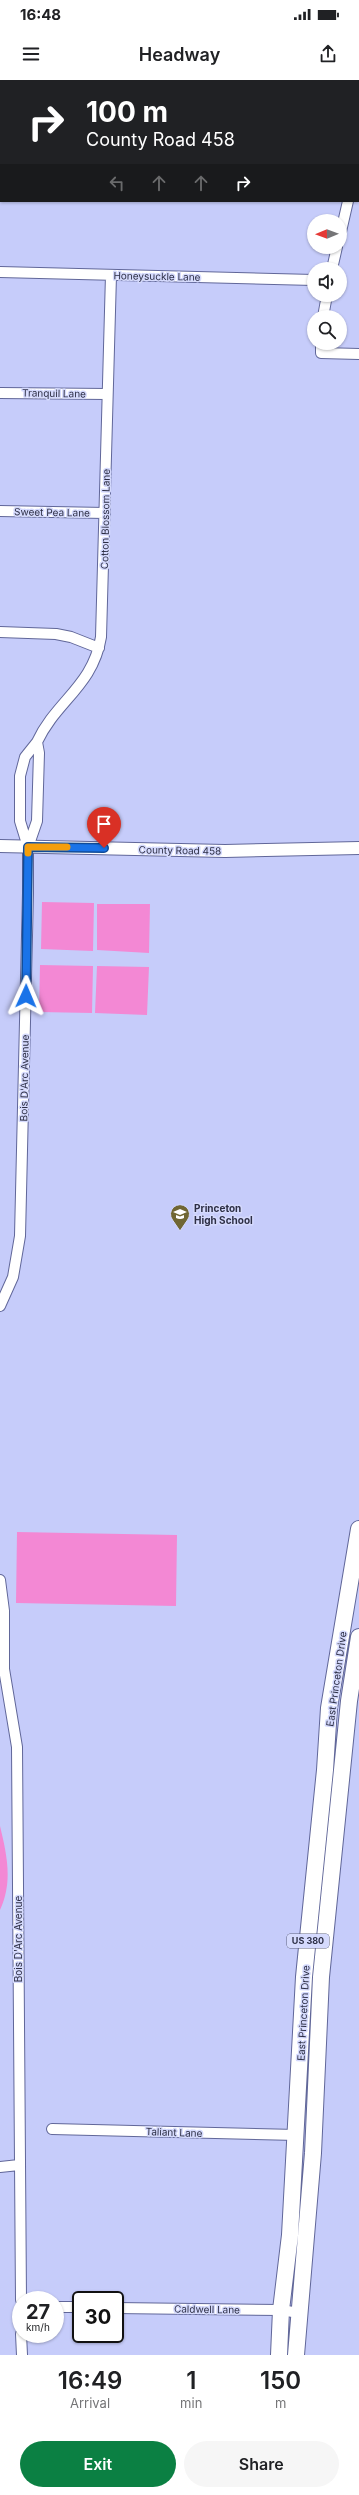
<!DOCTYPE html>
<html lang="en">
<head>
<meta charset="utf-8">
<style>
	body { margin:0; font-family:Inter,sans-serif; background:#f6f6f6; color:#202124; height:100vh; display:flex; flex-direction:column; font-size:15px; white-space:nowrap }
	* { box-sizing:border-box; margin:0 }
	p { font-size:13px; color:#757577 }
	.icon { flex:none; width:22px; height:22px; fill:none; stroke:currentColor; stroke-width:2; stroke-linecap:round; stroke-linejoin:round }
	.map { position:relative; height:2275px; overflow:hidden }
	.details { display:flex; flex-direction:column; background:#fff; flex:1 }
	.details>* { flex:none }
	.hud { position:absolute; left:0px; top:0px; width:359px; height:122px; box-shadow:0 1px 3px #0004; background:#202124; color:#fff; overflow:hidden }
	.needle { width:26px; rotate:269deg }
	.fabs { position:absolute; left:307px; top:134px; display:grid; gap:8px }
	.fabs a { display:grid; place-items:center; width:40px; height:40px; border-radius:50%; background:#fff; box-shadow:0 1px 3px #0004; font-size:20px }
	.speed { position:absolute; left:12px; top:2211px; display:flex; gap:8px; font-size:20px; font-weight:700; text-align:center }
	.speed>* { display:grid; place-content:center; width:52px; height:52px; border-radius:50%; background:#fff; box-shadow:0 1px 3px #0004; line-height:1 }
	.speed small { font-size:10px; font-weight:400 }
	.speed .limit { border:2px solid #111; border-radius:6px; background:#fff; color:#111 }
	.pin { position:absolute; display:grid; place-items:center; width:34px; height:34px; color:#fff; margin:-41px -17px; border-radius:50% 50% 50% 0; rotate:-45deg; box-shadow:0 0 4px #0007 }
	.pin .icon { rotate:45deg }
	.me { position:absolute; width:44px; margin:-22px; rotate:1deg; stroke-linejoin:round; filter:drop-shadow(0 0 3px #0008) }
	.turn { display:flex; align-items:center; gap:14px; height:84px; padding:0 20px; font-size:18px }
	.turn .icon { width:52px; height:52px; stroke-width:2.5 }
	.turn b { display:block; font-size:28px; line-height:34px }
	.lanes { display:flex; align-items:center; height:38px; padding:0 20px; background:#0003; justify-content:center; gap:20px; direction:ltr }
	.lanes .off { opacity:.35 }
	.eta { display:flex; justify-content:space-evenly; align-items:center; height:68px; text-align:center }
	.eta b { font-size:24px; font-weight:600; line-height:28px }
	.primary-button { display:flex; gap:8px; margin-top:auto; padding:8px 20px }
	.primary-button a { flex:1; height:46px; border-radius:24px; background:#0b8043; color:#fff; font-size:16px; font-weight:600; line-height:46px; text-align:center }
	.primary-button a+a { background:#f6f6f6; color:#202124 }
	.status { display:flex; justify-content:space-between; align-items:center; height:28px; padding:0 20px; background:#fff; direction:ltr }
	.status svg { height:11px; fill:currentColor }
	header { display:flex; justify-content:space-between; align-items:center; height:52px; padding:0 20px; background:#fff; font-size:18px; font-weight:600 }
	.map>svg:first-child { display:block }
	.green { fill:#f388d4 }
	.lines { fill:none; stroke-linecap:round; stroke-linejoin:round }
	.minor-casing { stroke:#616799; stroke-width:12 }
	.tertiary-casing { stroke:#616799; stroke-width:14 }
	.trunk-casing { stroke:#616799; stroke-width:18 }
	.minor { stroke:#fff; stroke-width:10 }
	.tertiary { stroke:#fff; stroke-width:12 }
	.trunk { stroke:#fff; stroke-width:16 }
	.route-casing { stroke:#114b97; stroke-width:10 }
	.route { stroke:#1a73e8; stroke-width:7 }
	.slow { stroke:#f59e0b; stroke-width:7 }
	.labels { text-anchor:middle; stroke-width:3; stroke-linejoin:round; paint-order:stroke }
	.shield { fill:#d5dafd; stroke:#5f627c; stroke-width:1 }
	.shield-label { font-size:9px; font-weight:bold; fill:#2d2f45 }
	.street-label { font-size:10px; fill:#2d2f45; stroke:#d5dafd }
	.poi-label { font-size:10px; font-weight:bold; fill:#2d2f45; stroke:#d5dafd; text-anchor:start }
</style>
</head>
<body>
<div class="status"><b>16:48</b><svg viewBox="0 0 49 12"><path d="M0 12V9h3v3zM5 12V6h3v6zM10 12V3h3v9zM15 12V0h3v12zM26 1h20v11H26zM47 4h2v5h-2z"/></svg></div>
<header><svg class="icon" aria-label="menu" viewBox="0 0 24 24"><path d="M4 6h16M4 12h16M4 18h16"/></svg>Headway<svg class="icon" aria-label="share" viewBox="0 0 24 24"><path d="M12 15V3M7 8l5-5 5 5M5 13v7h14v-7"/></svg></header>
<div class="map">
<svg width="359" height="2275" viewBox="0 0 359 2275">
	<rect width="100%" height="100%" fill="#c6ccfa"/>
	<path class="green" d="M42 822 94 823 93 871 41 869Z
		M97 824H150L149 873 97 870Z
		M40 885 93 886 92 933 39 932Z
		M97 886 149 887 147 935 95 933Z
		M17 1452 177 1455 176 1526 16 1523Z
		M0 1746C7 1775 13 1802 0 1830Z"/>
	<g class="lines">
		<g class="minor-casing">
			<path id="minor" d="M166 1V0
				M0 72H1
				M358 75 359 71
				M340 156 348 121
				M332 189 337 167
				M0 192 314 200
				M323 237 327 215
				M321 263V273L359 274
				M0 313 107 314
				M0 431 105 433
				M0 552 56 554 71 557 99 568
				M37 662C56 621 93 606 101 557L111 195
				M0 1226 13 1197 20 1156 28 813V767L20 741V696L25 677 37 662 39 673 37 741 28 767
				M0 1500 4 1531V1589L17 1667 21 2220
				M52 2049 297 2055
				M0 2087 19 2085
				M55 2227H81
				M115 2228 281 2230 299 2233
				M21 2254 22 2275"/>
		</g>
		<g class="tertiary-casing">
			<path id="tertiary" d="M0 766 225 771 359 768"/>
		</g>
		<g class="trunk-casing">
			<path id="trunk" d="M279 2275 281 2230 290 2155 304 1897 325 1690 329 1628 359 1449
				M296 2275 313 2073 321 1897 349 1621 359 1557"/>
		</g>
		<use href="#minor" class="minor"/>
		<use href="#tertiary" class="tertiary"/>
		<use href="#trunk" class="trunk"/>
	</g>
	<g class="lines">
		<g class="route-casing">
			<path id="route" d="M26 916 28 767 104 768"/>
		</g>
		<use href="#route" class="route"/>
		<path class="slow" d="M28 773V767H67"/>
	</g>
	<defs>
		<g id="school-pin" transform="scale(1)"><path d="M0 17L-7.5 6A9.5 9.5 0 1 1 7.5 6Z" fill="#706633" stroke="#d5dafd"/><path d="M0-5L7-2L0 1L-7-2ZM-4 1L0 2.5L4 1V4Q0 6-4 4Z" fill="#fff"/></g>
	</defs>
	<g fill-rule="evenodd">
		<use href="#school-pin" x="180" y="1134"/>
	</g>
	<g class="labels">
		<rect class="shield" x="287" y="1854" width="42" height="14" rx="3"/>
		<g class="shield-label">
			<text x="308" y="1864">US 380</text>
		</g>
		<g class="street-label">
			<text transform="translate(157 196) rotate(1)" y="4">Honeysuckle Lane</text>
			<text transform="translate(54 313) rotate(1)" y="4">Tranquil Lane</text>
			<text transform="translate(52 432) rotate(1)" y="4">Sweet Pea Lane</text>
			<text transform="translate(105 439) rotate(-89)" y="4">Cotton Blossom Lane</text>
			<text transform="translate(180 770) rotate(1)" y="4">County Road 458</text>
			<text transform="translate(24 998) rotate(-89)" y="4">Bois D'Arc Avenue</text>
			<text transform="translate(336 1599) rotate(-82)" y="4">East Princeton Drive</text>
			<text transform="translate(18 1859) rotate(-90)" y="4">Bois D'Arc Avenue</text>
			<text transform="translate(303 1933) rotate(-87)" y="4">East Princeton Drive</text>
			<text transform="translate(174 2052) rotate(2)" y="4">Taliant Lane</text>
			<text transform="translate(207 2229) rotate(1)" y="4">Caldwell Lane</text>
		</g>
		<g class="poi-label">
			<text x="194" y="1132">Princeton<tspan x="194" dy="12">High School</tspan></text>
		</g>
	</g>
</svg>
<div class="fabs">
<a><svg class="needle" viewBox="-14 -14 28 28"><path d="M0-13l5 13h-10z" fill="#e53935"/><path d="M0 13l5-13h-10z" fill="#757577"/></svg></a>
<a><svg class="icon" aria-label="sound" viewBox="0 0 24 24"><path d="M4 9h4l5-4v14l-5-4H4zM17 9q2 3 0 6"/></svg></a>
<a><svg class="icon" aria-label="search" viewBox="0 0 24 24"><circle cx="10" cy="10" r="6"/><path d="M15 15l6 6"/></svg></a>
</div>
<div class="speed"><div>27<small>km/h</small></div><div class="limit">30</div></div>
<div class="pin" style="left:104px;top:768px;background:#d93025"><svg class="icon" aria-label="arrive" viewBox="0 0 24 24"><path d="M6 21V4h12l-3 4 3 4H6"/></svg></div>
<svg class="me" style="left:26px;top:916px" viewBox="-20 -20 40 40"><path d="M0-17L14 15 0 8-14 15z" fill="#1a73e8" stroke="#fff" stroke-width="4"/></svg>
<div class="hud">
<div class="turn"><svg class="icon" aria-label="right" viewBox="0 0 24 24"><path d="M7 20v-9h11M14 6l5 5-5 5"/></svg><div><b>100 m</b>County Road 458</div></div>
<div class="lanes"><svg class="icon off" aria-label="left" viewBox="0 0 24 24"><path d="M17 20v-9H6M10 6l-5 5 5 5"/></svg><svg class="icon off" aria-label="ahead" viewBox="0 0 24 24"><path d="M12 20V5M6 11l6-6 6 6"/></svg><svg class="icon off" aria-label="ahead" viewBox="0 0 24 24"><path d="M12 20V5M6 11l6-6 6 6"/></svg><svg class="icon" aria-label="right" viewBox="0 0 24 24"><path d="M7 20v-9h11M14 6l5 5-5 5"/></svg></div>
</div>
</div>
<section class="details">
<div class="eta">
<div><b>16:49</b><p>Arrival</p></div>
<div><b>1</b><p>min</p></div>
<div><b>150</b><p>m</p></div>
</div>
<div class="primary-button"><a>Exit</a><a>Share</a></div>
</section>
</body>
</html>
